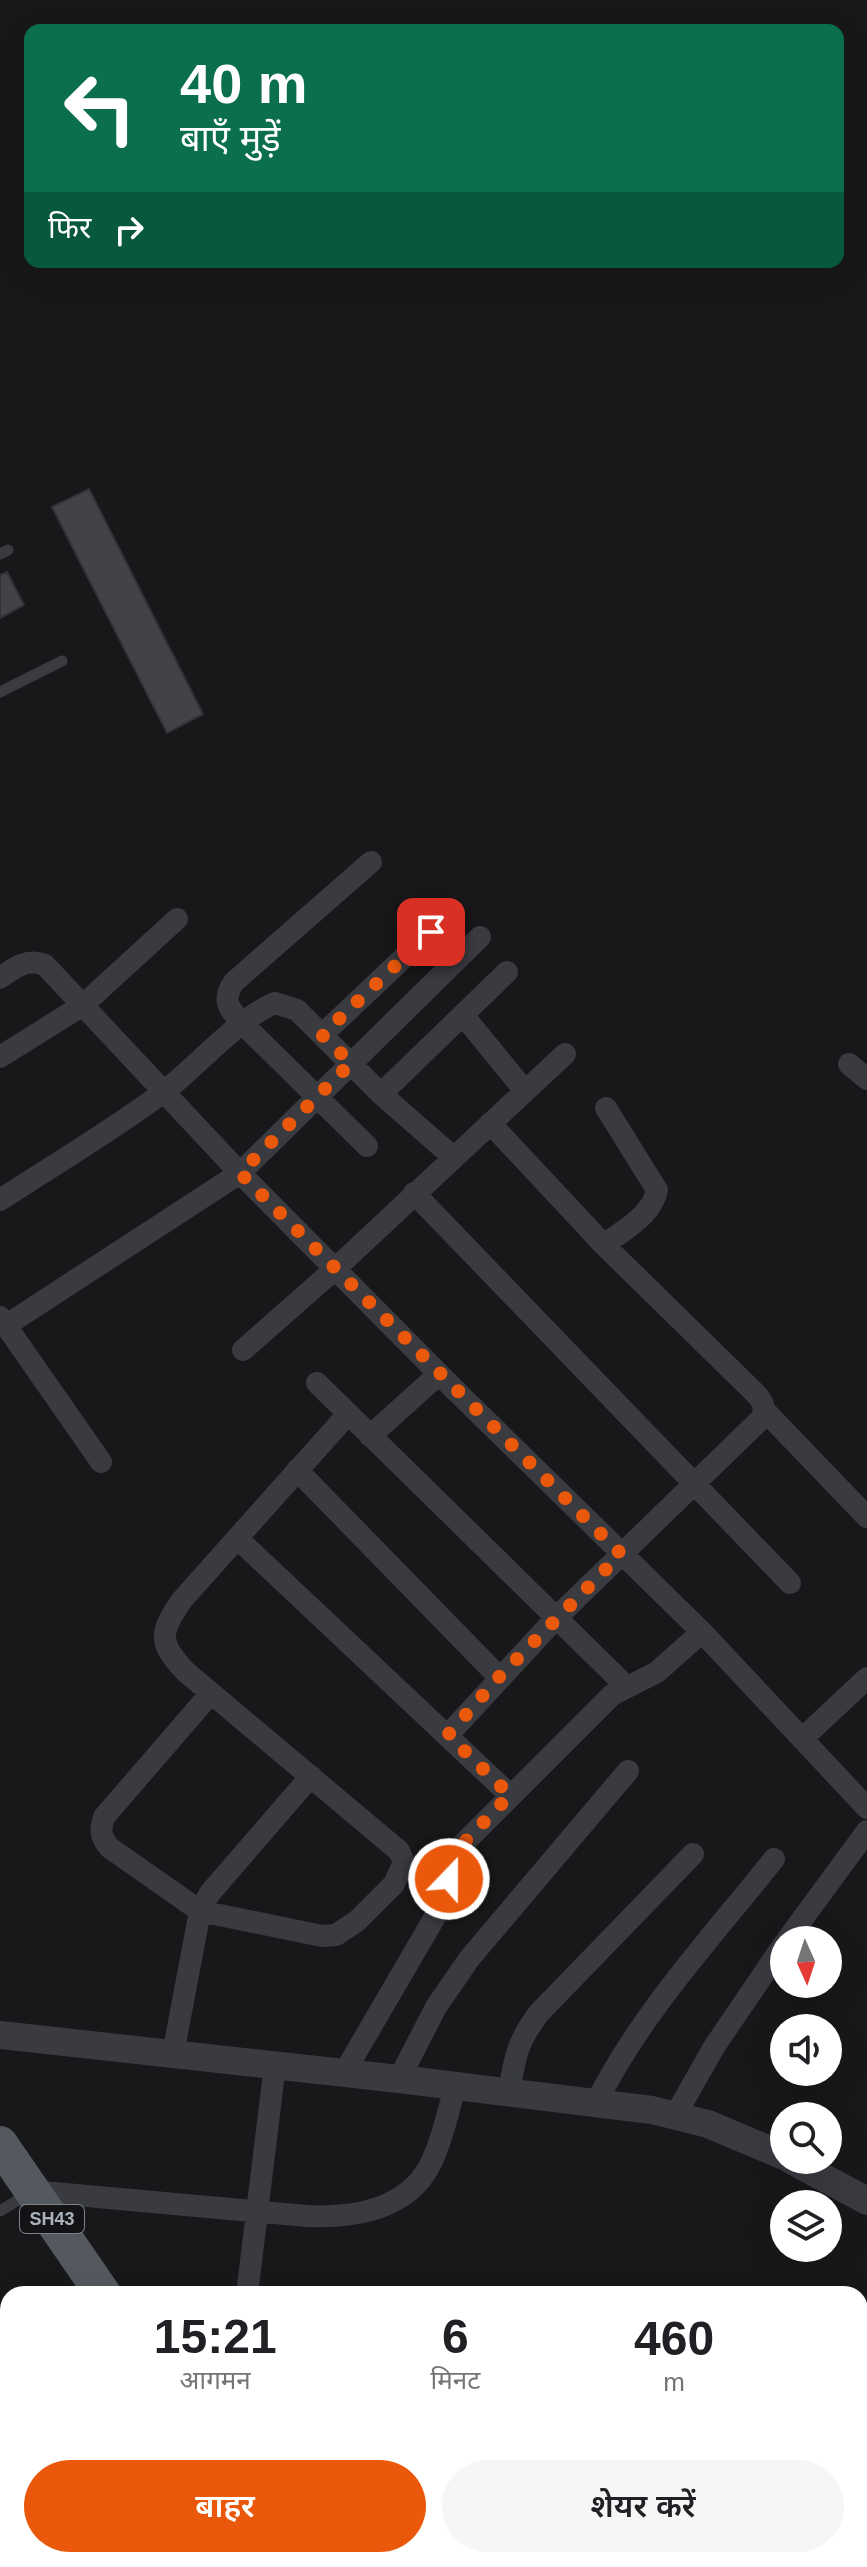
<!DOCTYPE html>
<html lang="hi">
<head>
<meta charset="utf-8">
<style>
	body { margin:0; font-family:Helvetica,"Noto Sans Devanagari",sans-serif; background:#f6f6f6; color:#202124; height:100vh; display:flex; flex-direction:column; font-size:30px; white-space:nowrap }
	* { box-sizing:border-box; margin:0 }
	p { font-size:26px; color:#757577 }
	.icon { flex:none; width:44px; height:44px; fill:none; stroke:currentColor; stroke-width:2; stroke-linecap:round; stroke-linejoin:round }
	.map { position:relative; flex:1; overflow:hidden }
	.details { position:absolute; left:0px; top:2286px; width:868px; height:282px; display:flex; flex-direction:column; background:#fff; border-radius:24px 24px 0 0; box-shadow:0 8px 32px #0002 }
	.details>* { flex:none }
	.top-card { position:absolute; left:24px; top:24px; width:820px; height:244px; border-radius:16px; box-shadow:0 8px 32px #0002; background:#0b6e4f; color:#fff; overflow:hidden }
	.needle { width:52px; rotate:177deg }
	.controls { position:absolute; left:770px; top:1926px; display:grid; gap:16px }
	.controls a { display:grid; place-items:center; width:72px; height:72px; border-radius:50%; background:#fff; box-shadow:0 8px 32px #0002; font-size:40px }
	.pin { position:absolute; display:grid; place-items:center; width:68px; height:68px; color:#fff; margin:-34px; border-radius:16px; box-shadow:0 4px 12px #0006 }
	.me { position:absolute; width:88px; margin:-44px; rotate:22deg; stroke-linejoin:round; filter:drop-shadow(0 0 6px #0008) }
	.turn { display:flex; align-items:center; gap:28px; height:168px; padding:0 24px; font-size:36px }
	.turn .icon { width:104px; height:104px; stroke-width:2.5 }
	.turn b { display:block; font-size:56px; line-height:68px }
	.then { display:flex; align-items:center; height:76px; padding:0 24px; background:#0003; gap:16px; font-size:30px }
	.eta { display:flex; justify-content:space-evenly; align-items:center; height:136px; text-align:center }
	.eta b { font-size:48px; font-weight:600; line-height:56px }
	.primary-button { display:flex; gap:16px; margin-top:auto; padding:16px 24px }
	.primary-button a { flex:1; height:92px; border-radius:48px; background:#ea580c; color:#fff; font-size:32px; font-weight:600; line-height:92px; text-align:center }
	.primary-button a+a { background:#f6f6f6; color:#202124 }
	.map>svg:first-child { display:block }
	.building { fill:#424347; stroke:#323337; stroke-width:2 }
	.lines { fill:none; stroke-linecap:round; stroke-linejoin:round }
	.service { stroke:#393b40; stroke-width:11 }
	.minor { stroke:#393b40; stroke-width:22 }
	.tertiary { stroke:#393b40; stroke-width:28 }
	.primary { stroke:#54585f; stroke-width:36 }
	.route { stroke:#ea580c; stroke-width:14; stroke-dasharray:0 25.2 }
	.labels { text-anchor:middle; stroke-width:6; stroke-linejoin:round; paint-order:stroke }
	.shield { fill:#131315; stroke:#7c8289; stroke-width:2 }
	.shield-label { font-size:18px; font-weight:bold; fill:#a9b2bb }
</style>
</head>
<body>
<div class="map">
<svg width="867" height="2567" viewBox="0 0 867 2567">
	<rect width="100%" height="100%" fill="#18181a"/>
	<path class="building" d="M89 489 203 714 167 733 52 507Z
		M7 572 24 605 0 618V575Z"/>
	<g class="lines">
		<path class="service" d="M0 554 8 550
			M0 692 62 661
			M0 2211 28 2194"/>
		<path class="minor" d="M0 978C15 967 27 958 45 965L240 1173 451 1386 702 1632 867 1808
			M463 1015 525 1091
			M322 1035 453 911
			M0 1057 83 1005 177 919
			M849 1064 867 1079
			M381 1094 507 972
			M367 1146 243 1024C229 1009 221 1001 234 982L371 862
			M414 1193 790 1583
			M0 1200C55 1164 113 1130 165 1091 196 1067 241 1016 275 1003L297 1010 381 1094 453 1157
			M604 1245C623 1230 652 1216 657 1190L606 1108
			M0 1317 101 1462
			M5 1326 240 1173 480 937
			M243 1350 335 1269 565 1054
			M317 1383 627 1687
			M764 1410 867 1517
			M370 1436 439 1374
			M297 1470 499 1677
			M237 1538 510 1795
			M211 1693 104 1817C100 1830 100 1837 110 1848L200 1911 322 1936 336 1935 357 1921 394 1884 404 1862 399 1851 186 1672C158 1643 159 1633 182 1600L348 1414
			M448 1735 556 1618 762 1418C766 1405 762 1400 753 1391L604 1245 490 1123
			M802 1739 867 1678
			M787 1940 867 1831
			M173 2054 200 1911 210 1893 311 1776
			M344 2073 446 1898 449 1862 454 1853 612 1695 657 1672 702 1632
			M399 2079 436 2007 469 1959 628 1771
			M509 2092C515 2057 517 2042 539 2013L693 1854
			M596 2103C641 2013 712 1937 774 1859
			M676 2114 714 2047 784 1944
			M32 2191 307 2216C354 2218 408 2210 431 2163 443 2139 448 2110 456 2085
			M247 2294 275 2065
			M860 2497 867 2480
			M558 2560 569 2567
			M210 2567 215 2560
			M684 2567 689 2560
			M814 2567 819 2560"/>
		<path class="tertiary" d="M0 2035 399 2079 652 2110 708 2124 784 2156
			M791 2160 867 2201"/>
		<path class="primary" d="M0 2144 103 2294
			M280 2560 285 2567"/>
	</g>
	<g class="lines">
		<path class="route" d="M431 932 322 1035 351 1063 240 1173 621 1554 499 1677 448 1735 510 1795 454 1853 449 1862V1879"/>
	</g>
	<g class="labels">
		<rect class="shield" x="20" y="2205" width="64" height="28" rx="6"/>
		<g class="shield-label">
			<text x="52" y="2225">SH43</text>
		</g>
	</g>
</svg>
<div class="controls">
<a><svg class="needle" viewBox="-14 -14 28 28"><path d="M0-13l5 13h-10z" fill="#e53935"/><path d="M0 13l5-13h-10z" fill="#757577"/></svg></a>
<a><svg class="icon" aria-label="sound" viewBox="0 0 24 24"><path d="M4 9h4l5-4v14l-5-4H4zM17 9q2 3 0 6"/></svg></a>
<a><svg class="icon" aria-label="search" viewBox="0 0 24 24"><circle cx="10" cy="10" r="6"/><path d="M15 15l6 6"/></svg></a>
<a><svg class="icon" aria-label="layers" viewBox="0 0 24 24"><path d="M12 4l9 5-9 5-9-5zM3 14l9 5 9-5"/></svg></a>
</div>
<div class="pin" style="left:431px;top:932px;background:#d93025"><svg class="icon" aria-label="arrive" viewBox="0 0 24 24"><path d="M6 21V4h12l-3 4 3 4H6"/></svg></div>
<svg class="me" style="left:449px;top:1879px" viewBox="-20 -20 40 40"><circle r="17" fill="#ea580c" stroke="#fff" stroke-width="3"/><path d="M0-11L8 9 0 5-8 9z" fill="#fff"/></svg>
<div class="top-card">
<div class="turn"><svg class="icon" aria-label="left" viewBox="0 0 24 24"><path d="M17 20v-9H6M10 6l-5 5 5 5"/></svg><div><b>40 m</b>बाएँ मुड़ें</div></div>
<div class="then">फिर<svg class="icon" aria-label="right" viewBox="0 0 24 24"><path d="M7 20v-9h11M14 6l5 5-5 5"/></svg></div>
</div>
<section class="details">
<div class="eta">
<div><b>15:21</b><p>आगमन</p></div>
<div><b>6</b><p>मिनट</p></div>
<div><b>460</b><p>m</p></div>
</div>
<div class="primary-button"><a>बाहर</a><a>शेयर करें</a></div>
</section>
</div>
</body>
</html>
